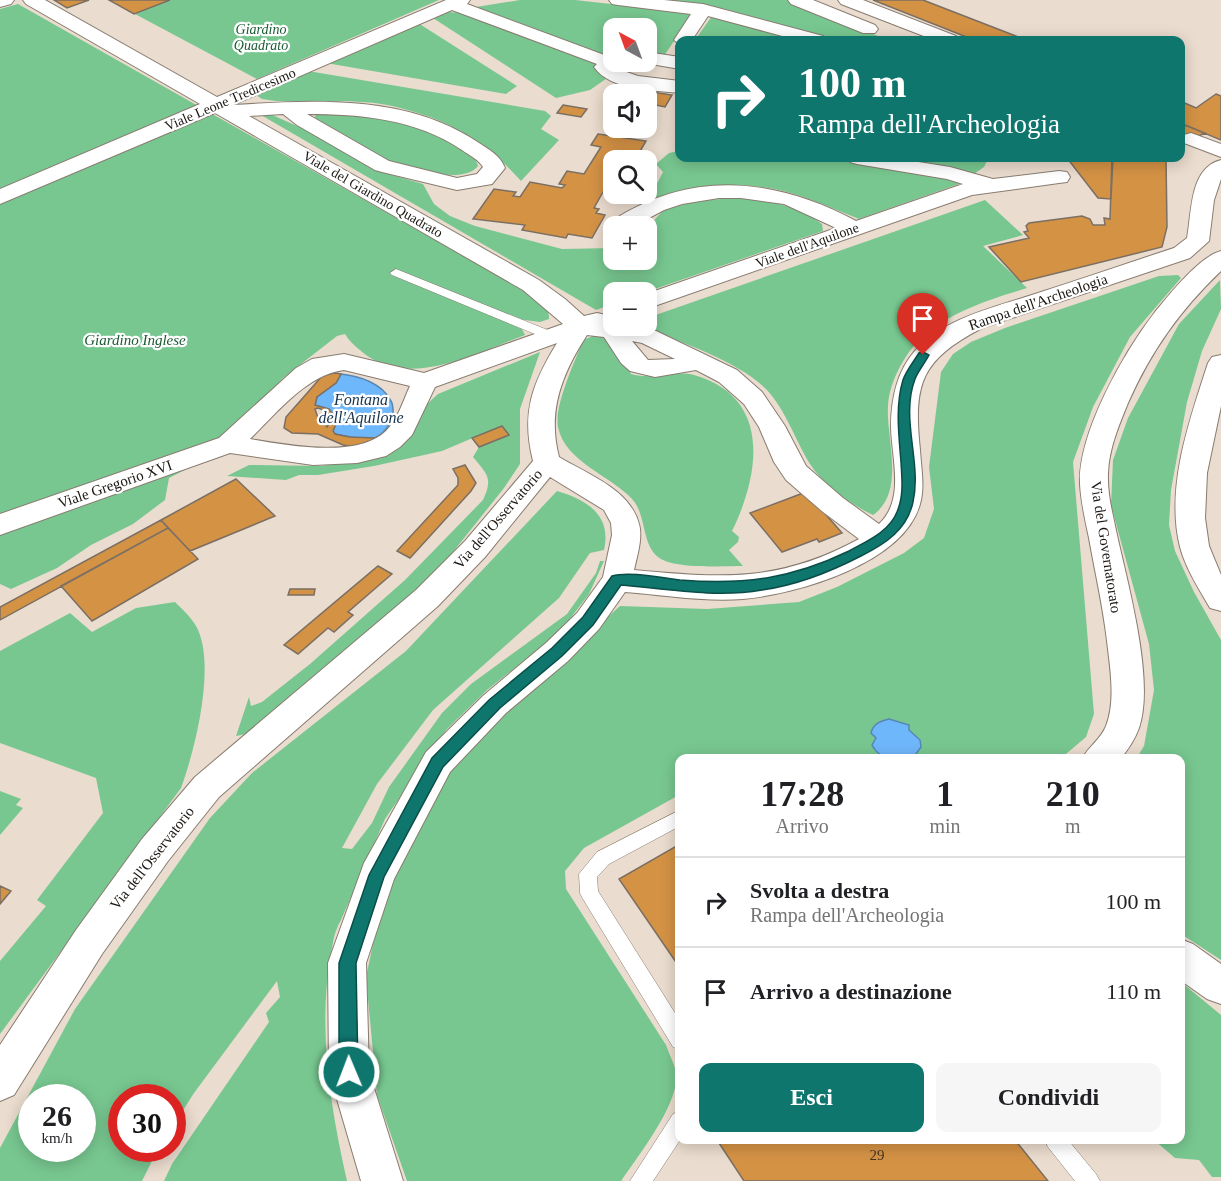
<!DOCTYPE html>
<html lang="it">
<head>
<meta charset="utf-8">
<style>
	body { margin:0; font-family:Georgia,serif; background:#f6f6f6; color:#202124; height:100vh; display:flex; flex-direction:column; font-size:22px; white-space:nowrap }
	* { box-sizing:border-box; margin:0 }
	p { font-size:20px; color:#757577 }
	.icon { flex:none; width:33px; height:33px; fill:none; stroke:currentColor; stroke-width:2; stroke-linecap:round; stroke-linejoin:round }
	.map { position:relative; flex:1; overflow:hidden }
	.panel { position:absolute; left:675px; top:754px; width:510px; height:390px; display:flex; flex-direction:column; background:#fff; border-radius:12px; box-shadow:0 3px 15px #0003 }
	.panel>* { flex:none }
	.banner { position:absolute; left:675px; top:36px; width:510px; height:126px; border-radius:12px; box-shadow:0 3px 15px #0003; background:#0f766e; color:#fff; overflow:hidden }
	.needle { width:39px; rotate:319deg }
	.controls { position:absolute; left:603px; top:18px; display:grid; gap:12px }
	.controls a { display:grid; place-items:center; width:54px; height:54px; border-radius:12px; background:#fff; box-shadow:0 3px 15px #0003; font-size:30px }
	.speed { position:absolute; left:18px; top:1084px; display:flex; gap:12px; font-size:30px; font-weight:700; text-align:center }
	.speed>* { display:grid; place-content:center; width:78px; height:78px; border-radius:50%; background:#fff; box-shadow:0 3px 15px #0003; line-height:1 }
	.speed small { font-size:15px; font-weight:400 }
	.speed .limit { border:9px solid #d22; background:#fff; color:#111 }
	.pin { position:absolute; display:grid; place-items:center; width:51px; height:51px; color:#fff; margin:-62px -26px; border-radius:50% 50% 50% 0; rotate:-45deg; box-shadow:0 0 6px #0007 }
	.pin .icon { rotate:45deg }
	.me { position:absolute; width:66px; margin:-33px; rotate:359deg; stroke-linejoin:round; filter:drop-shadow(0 0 4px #0008) }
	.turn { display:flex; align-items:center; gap:21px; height:126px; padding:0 24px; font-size:27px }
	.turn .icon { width:78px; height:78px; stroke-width:2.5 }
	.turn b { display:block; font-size:42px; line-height:51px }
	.eta { display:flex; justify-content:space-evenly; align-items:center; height:102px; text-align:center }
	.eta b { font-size:36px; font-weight:800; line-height:42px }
	.action { display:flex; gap:12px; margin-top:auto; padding:12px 24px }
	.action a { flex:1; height:69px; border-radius:12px; background:#0f766e; color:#fff; font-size:24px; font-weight:800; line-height:69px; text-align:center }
	.action a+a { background:#f6f6f6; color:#202124 }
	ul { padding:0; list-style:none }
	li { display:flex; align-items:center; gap:18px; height:90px; padding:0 24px; border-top:2px solid #e0e0e0 }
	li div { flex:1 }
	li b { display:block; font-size:22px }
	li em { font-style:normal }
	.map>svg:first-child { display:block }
	.green { fill:#78c790; fill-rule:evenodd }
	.water { fill:#6fb7fb; stroke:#5687b5; stroke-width:1.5 }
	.building { fill:#d49245; stroke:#7b6f63; stroke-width:1.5; fill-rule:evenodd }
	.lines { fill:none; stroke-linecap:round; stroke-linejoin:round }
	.lane-casing { stroke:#887c70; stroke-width:1 }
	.street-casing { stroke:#887c70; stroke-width:2 }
	.lane { fill:#fff; fill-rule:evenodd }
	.street { fill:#fff; fill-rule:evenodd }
	.route { fill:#0f766e; stroke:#0a4d48; stroke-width:1.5 }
	.labels { text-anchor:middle; stroke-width:4.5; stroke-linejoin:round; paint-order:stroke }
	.far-park-label { font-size:14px; font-style:italic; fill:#1b5b34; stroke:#fff }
	.far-street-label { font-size:14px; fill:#1b1612; stroke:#fff }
	.street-label { font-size:15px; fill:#1b1612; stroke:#fff }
	.park-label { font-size:15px; font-style:italic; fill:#1b5b34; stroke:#fff }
	.near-number-label { font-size:15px; fill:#49351f }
	.water-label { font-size:16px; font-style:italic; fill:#14324d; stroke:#fff }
</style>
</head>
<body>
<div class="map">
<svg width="1221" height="1181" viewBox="0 0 1221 1181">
	<rect width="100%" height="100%" fill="#eadcce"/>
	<path class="green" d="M171 0H439L257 79 135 14Z
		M520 0H575L683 12 689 14 690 17 664 56 647 55 646 28H614L613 58 477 10 476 7Z
		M659 0H788L888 40H837L721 8Z
		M18 4 520 288C532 296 550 303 549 319L540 322 517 319 525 335C476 353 408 391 361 351 355 346 349 341 345 334L337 336 283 378 208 458 169 478 165 500 133 524 91 545 57 568 11 589 0 584V9Z
		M449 12 462 13 598 64 610 76 590 90 556 98 433 18Z
		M712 16 720 17 797 40H695Z
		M418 23 517 86 506 94 326 63Z
		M308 71 545 111 551 116 541 129 559 140 521 181C483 138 444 117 387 105 354 99 310 102 276 101L262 99 256 95Z
		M270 114 306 130 375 170 423 184 434 204 450 216 475 226 562 249 613 248 614 260H646C647 239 645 228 661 213 665 208 676 207 682 205 727 194 784 195 822 224L823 231 646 292H614L613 304 596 310 261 115Z
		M316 115C365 112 417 121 459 147 467 152 476 157 478 166 462 187 399 166 378 156 356 146 335 131 314 118Z
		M679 151 680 158H837L940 175 953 179 959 184 859 219C828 207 796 191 762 187 725 182 684 189 648 201L663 172 656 164 669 153Z
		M885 158H986L987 161 984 167 974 174Z
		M985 200 1023 235 983 246 1027 288C992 299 955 310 926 334 907 349 889 381 888 406 886 439 906 492 873 515 850 504 824 486 810 464 795 440 786 410 766 389 740 362 676 340 640 326H646L647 318Z
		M1178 275 1181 278 1130 337 1093 407 1073 462 1094 714 1086 737 1060 759H680L679 795 584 848 565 871 566 889 666 1045C669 1054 674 1063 676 1072 681 1102 638 1156 621 1181H407L377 1095 366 977 382 902 405 846 469 742 620 606 707 609 799 602 837 587 904 553 924 538 934 509 929 467 941 372 953 354 971 342 1005 328 1159 276Z
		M1220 280 1221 309 1202 351 1187 402 1171 490 1169 525 1175 551 1194 592 1221 640V960L1181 934 1180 759H1136L1144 746 1154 690 1149 644 1111 505 1113 460 1128 418 1179 324Z
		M598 334 619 350 631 374C651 380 674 370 694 375 772 397 760 474 732 531L739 537 738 542 729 550 743 566C723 566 678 569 661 559 641 548 647 514 632 499 610 475 565 462 558 427 554 405 575 362 583 340Z
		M540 352 520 409V464L504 488 441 567 332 665 251 733 236 736 249 697 251 706 262 702 310 664 405 580 483 500C493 478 488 475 473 457L479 447 508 434 501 426 442 451 374 466 318 475H299L286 480 227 476 249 465 322 466 376 457 398 449 413 432 426 405 438 394Z
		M557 491C587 500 612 515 604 550L590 553 559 598 433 710 377 784 342 848 352 849 372 823 389 787 442 713 471 684 567 614 596 573 600 561H604L589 594 559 633 487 690 446 730 385 819 341 920C333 934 333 944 330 960 318 1032 331 1110 347 1181H164L172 1164 269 1022 266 1013 280 997 277 981 194 1093 173 1126 172 1098H122V1149H158L142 1181H0V1148L75 1009 210 818 252 773 406 651ZM32 1098H82V1149H32Z
		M175 602C182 609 191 617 196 626 217 663 195 750 181 788L0 1034V961L46 906 37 900 103 813 96 778 0 743V651L70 613 92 632 136 608Z
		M0 791 21 799 16 805 23 808 0 835Z
		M1181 982 1221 1015V1177H1212L1199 1160 1175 1158 1154 1140H1180Z"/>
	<path class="water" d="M341 374C359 376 382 383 391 401 394 405 393 414 393 420 389 425 382 436 375 438 366 440 344 436 335 434L333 431 336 424 333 414 315 405 317 397 336 383Z
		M889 719 909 725V730L920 740 921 747 913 758C897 761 880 761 872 745L876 738 871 733C873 724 880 721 889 719Z"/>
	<path class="building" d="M54 0H89L67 8Z
		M109 0H170L134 14Z
		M873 0H923L1026 40H974Z
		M628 88 652 92 672 95 665 107 646 103V94H623Z
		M1216 94 1221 96V140L1180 123V101L1196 108Z
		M563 105 587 109 581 117 557 113Z
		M1180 123 1205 133 1180 145Z
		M598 134 646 141 639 153 630 152 625 160H614V194H624L623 196 603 192 594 208 599 209 596 213 605 215 592 238 568 234 566 238 522 230 525 225 473 219 494 189 516 192 513 196 520 197 530 182 562 188 565 185 559 184 567 171 584 174 601 147 591 145Z
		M1067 158H1113L1111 199 1098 198Z
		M1112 158H1166L1167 227 1162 247 1021 282 989 247 1029 238 1024 232 1028 231 1026 226 1029 223 1082 216 1090 219 1093 225H1105L1104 218 1110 219Z
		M335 373 341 374 336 383 317 397 315 405 329 409 333 414 336 424 333 431 335 434 350 437 375 438 379 436 364 448 343 445 318 434 292 433 284 428 286 417 323 375ZM318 408 326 411 332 418 327 427 318 418 315 409Z
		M502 426 509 435 479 447 472 438Z
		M465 465 476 483 471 491 410 558 397 551 458 485V478L453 469Z
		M236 479 275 516 190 551 161 520Z
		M806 492 842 533 819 542 817 539 782 552 750 513Z
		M161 520 168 528 0 620V607Z
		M168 528 198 559 92 621 61 586Z
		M378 566 392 574 348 612 353 615 334 632 328 628 298 654 284 645Z
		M290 589H315L314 595H288Z
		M680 844V968L619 879Z
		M0 886 11 891 0 904Z
		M717 1140H1015L1048 1181H744Z"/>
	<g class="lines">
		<g class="lane-casing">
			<path id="lane" d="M396 269 555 333 557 336 555 339H547L392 275 390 273Z
				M680 810V826L609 864 597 877 598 891 680 1021V1050L673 1047 583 899 580 893 579 874 597 852Z
				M680 1111V1140L653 1181H630L673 1114Z
				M1045 1140H1068L1096 1174 1100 1181H1075L1048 1147Z"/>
		</g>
		<g class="street-casing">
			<path id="street" d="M0 0H14L11 4 0 7Z
				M23 0H45L217 97 446 0H470L467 4 607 56 614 54V62H622L615 68 638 76 680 81V93C653 90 611 91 594 67L597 64 452 10 233 105C315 100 407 94 479 143 489 150 500 155 505 168L492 184 457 190 382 172 375 170 297 125 283 114 249 116 539 280 565 299 584 316 597 313 606 315 609 320 607 323H614V326L656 331 737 370 762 392 785 426 806 466 843 498 879 524C905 500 892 459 891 428 891 401 896 373 914 352 945 316 1001 306 1044 291 1088 277 1131 262 1174 248L1187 238C1192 213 1189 168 1221 160V179L1214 200 1209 241 1190 258 982 328C921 360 913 383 920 450 921 468 925 487 920 504 904 563 798 594 743 599 704 602 664 595 625 592L599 629 568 661 506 713 450 772 394 879 366 963 369 1072 403 1181H361L329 1072 328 963 364 863 426 752 484 695 546 643 577 613 603 577 612 535 611 523 604 510 550 477 485 557 438 606 219 797 168 861 102 954 14 1095 0 1101V1045L76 930 142 839 195 777 416 590 465 541 533 461C521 413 532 384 557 343L435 387 412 435 400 447 386 456 357 463 313 465 230 453 0 535V514L219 438 296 368 312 359 344 354 424 373 563 324 523 290 215 113 0 204V189L200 104 26 4ZM307 114C361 114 416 119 462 150 469 155 479 160 483 167L477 174 457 178 389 161ZM587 335 604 337 621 363 630 371 655 377 696 370 719 382 744 404 759 427 774 462 786 480 823 512 859 539C779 583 721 578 634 570 637 556 643 538 639 524 630 489 587 474 559 457 547 411 562 374 587 335ZM632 341 642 343 675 359 648 360ZM344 370 410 386C403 401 398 419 386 431 357 459 286 445 250 439 277 413 306 375 344 370Z
				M609 0H664L703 4 823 36 825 40H797L708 16 692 40H680V45L674 40 691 14 618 5 612 4Z
				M788 0H813L875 25 878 29 875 33H863L791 4Z
				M838 0H863L956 36 958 40H934L841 4Z
				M646 52 680 57V69L639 62H646Z
				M1191 133 1221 144V157L1184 143 1181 139 1184 135Z
				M847 158H893L950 167 993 179 1059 171 1067 172 1070 177 1067 182 1059 183 972 195 646 309V294L836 228 784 204 741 198H719L682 204 664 210 634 226H614L612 231 609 226 612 221C691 169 776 178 856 221L963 184 947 179 857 164 850 162Z
				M1221 251V271C1180 310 1151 351 1128 403 1119 425 1109 448 1108 473 1107 494 1113 515 1117 535 1128 585 1155 681 1139 728 1135 739 1128 750 1120 759H1082C1088 747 1101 739 1106 726 1116 701 1110 667 1107 641 1103 606 1095 572 1089 538 1085 520 1081 502 1080 484 1078 433 1124 352 1155 312 1169 295 1200 256 1221 251Z
				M1221 355V406L1207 473 1205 518 1209 546 1221 575V611L1210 608C1199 589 1186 569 1180 547 1165 487 1190 419 1208 363L1212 357Z
				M1180 939 1193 944 1221 964V1004L1207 999 1180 980Z"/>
		</g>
		<use href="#lane" class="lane"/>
		<use href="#street" class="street"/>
	</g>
	<path class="route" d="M923 352 929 355C925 363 918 371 915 379 900 419 922 462 913 502 907 530 885 544 861 556 830 572 798 585 762 590 716 598 667 589 621 585L593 625 562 656 500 708 443 767 384 877 356 963 358 1072 355 1079 349 1082 342 1079 339 1072V963L369 875 432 758 489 700 552 648 583 617 612 576C629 571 662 578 680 580 744 585 791 579 849 551 867 541 889 532 897 512 904 496 902 479 901 462 899 436 895 406 903 380 906 371 914 361 919 353Z"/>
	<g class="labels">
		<g class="far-park-label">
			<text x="261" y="34">Giardino<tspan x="261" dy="16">Quadrato</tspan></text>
		</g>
		<g class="far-street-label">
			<text transform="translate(230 99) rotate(-23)" y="5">Viale Leone Tredicesimo</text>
			<text transform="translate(373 194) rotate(30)" y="5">Viale del Giardino Quadrato</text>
			<text transform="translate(807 245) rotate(-20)" y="5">Viale dell'Aquilone</text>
		</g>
		<g class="street-label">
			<text transform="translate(1038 302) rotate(-19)" y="5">Rampa dell'Archeologia</text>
			<text transform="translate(115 484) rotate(-19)" y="5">Viale Gregorio XVI</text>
			<text transform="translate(498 519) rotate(-49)" y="5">Via dell'Osservatorio</text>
			<text transform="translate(1106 547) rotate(81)" y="5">Via del Governatorato</text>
			<text transform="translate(152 858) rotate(-52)" y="5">Via dell'Osservatorio</text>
		</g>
		<g class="park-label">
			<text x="135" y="345">Giardino Inglese</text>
		</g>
		<g class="near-number-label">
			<text x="877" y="1160">29</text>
		</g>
		<g class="water-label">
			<text x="361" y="405">Fontana<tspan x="361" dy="18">dell'Aquilone</tspan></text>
		</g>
	</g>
</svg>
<div class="controls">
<a><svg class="needle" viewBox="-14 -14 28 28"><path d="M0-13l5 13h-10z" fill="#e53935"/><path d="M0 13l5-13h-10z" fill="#757577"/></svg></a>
<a><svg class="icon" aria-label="sound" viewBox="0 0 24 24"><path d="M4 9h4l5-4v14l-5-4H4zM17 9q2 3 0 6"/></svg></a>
<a><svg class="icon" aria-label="search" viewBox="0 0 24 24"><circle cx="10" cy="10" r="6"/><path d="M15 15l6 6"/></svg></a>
<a>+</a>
<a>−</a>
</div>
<div class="speed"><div>26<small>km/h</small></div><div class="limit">30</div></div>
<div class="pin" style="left:923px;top:355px;background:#d93025"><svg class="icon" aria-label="arrive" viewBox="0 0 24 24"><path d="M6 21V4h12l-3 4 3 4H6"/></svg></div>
<svg class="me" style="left:349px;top:1072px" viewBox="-20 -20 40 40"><circle r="17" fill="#0f766e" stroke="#fff" stroke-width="3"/><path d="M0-11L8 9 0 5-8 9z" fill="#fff"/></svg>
<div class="banner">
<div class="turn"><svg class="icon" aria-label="right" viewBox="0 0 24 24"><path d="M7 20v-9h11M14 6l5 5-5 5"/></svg><div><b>100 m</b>Rampa dell'Archeologia</div></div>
</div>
<section class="panel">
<div class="eta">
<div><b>17:28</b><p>Arrivo</p></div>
<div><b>1</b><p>min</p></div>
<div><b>210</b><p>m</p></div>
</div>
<ul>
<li><svg class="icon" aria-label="right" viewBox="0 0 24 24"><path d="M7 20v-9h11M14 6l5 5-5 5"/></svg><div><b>Svolta a destra</b><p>Rampa dell'Archeologia</p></div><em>100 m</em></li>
<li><svg class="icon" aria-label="arrive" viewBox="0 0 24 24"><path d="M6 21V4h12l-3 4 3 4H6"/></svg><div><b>Arrivo a destinazione</b></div><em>110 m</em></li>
</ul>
<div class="action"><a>Esci</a><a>Condividi</a></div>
</section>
</div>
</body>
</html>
